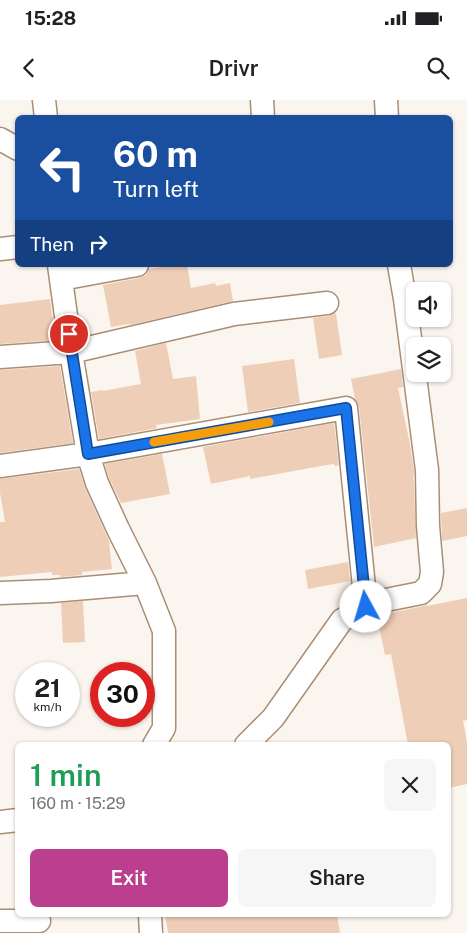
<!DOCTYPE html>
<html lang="en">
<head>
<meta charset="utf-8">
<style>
	body { margin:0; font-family:"Public Sans",sans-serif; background:#f6f6f6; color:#202124; height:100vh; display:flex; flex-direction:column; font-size:19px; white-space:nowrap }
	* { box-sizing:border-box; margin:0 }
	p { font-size:16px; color:#757577 }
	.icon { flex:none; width:28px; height:28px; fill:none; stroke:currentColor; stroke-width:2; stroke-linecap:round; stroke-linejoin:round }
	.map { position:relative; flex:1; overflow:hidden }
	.panel { position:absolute; left:15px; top:642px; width:436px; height:175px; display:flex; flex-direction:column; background:#fff; border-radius:8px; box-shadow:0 1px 4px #0004 }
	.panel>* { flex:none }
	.hud { position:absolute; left:15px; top:15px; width:438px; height:152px; border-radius:8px; box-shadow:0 1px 4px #0004; background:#1a4fa0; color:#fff; overflow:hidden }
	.buttons { position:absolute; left:406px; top:182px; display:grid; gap:10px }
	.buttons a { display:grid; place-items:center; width:45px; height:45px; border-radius:8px; background:#fff; box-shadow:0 1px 4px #0004; font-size:25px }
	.speed { position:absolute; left:15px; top:562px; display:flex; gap:10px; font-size:25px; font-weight:700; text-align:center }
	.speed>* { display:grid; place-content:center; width:65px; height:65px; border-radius:50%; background:#fff; box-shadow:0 1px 4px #0004; line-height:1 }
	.speed small { font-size:12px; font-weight:400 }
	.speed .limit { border:8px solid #d22; background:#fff; color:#111 }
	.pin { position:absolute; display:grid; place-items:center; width:42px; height:42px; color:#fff; margin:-21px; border:2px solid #fff; border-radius:50%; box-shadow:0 1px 5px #0007 }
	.me { position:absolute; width:55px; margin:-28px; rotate:354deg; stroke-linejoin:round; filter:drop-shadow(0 0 4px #0008) }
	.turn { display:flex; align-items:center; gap:18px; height:105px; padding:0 15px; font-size:22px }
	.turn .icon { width:65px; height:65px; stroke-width:2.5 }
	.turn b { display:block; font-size:35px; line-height:42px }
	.then { display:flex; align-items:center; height:48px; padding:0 15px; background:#0003; gap:10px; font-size:19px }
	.round { display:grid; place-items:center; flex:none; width:52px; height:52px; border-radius:8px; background:#f6f6f6 }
	.head { display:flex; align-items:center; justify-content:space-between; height:85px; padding:0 15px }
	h1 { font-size:30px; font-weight:600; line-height:38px; color:#1e9e55 }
	.action { display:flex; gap:10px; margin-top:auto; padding:10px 15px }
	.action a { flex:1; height:58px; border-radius:8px; background:#bb3f8e; color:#fff; font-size:20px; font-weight:600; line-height:58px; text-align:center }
	.action a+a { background:#f6f6f6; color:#202124 }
	.status { display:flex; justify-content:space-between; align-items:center; height:35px; padding:0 25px; background:#fff; direction:ltr }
	.status svg { height:14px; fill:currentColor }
	header { display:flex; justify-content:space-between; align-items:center; height:65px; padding:0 15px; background:#fff; font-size:22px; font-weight:600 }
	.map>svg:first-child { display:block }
	.building { fill:#efceb7 }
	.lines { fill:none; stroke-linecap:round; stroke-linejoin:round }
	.minor-casing { stroke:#a98e74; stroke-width:25 }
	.minor { stroke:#fff; stroke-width:22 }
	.route-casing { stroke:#114b97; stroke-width:12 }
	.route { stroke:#1a73e8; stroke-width:9 }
	.slow { stroke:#f59e0b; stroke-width:9 }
</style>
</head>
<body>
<div class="status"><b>15:28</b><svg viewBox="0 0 49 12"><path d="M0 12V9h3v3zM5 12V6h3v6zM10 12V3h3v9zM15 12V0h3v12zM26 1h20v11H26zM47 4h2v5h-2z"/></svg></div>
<header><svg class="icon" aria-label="back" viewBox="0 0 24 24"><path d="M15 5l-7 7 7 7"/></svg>Drivr<svg class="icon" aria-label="search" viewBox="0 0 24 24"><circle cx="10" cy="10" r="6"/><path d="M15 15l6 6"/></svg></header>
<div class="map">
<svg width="467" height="833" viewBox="0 0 467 833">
	<rect width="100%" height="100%" fill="#fbf5ef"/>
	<path class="building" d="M170 165H187L191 188 215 183 216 186 230 183 233 201 130 225 129 224 111 227 103 185 139 178 146 175 149 169Z
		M50 199 56 240 0 244V205Z
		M336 213 342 255 319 259 313 218 329 216Z
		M166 243 173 279 196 276 200 319 156 325 157 328 99 339 91 292 103 290V291L141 284 135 251Z
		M294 259 300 303 248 312 242 266Z
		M60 266 73 343 0 353V270Z
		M401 269 403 287 398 288 410 344 414 371V376L413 377 414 383 416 438 374 447 359 307 355 299 351 279Z
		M334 323 339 365 335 366 334 364 321 366 250 379V376L211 384 203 347Z
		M162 354 170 394 121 403 109 378 105 364Z
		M79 369 85 388 109 441 112 469 82 472V475L60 477V475H52V472L0 477V422H5L0 393V379Z
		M467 408V436L442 441 441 413Z
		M348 462 350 481 308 489 305 470Z
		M467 498V620L463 621 467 642V684L449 688V645H408L391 554 385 555 377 517 385 514 424 506 427 504V506Z
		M83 501 85 542 63 543 61 503Z
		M165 815H337L340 833H168Z"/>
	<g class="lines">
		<g class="minor-casing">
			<path id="minor" d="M44 0 46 18
				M262 0 263 18
				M386 0 387 18
				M0 39 18 49
				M0 149 18 147
				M59 165 71 252 88 354 97 383 118 429 145 483 164 531V628L154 645
				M61 179 137 165
				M0 257 71 252 234 214 327 203
				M0 366 88 354 346 308 366 507
				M0 493 51 491 145 483
				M246 645 273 618 342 520 366 507 381 501 421 493 430 484 432 472 428 426 427 370 405 199 399 165
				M0 722 18 720
				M150 815 151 833
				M0 821H39"/>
		</g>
		<use href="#minor" class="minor"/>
	</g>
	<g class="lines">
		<g class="route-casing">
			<path id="route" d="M69 234 88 354 346 308 366 507"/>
		</g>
		<use href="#route" class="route"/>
		<path class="slow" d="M154 342 269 322"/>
	</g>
</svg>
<div class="buttons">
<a><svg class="icon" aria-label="sound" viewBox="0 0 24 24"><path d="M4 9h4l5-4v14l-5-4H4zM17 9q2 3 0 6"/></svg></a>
<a><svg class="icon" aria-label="layers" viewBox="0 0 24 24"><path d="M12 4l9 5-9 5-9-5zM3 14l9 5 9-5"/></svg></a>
</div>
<div class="speed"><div>21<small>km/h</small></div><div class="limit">30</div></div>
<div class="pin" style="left:69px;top:234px;background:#d93025"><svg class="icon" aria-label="arrive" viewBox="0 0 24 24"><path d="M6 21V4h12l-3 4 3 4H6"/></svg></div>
<svg class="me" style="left:366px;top:507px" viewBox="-20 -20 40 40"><circle r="19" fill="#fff"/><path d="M0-13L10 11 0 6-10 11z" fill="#1a73e8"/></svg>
<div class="hud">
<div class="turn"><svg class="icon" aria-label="left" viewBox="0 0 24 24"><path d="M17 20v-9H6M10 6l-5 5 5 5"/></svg><div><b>60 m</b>Turn left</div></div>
<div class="then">Then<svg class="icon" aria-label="right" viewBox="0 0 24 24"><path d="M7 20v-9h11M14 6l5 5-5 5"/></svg></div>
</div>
<section class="panel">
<div class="head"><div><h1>1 min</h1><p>160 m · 15:29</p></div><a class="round"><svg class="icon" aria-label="close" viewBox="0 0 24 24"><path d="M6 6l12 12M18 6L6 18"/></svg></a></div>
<div class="action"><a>Exit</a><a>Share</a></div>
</section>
</div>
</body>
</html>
